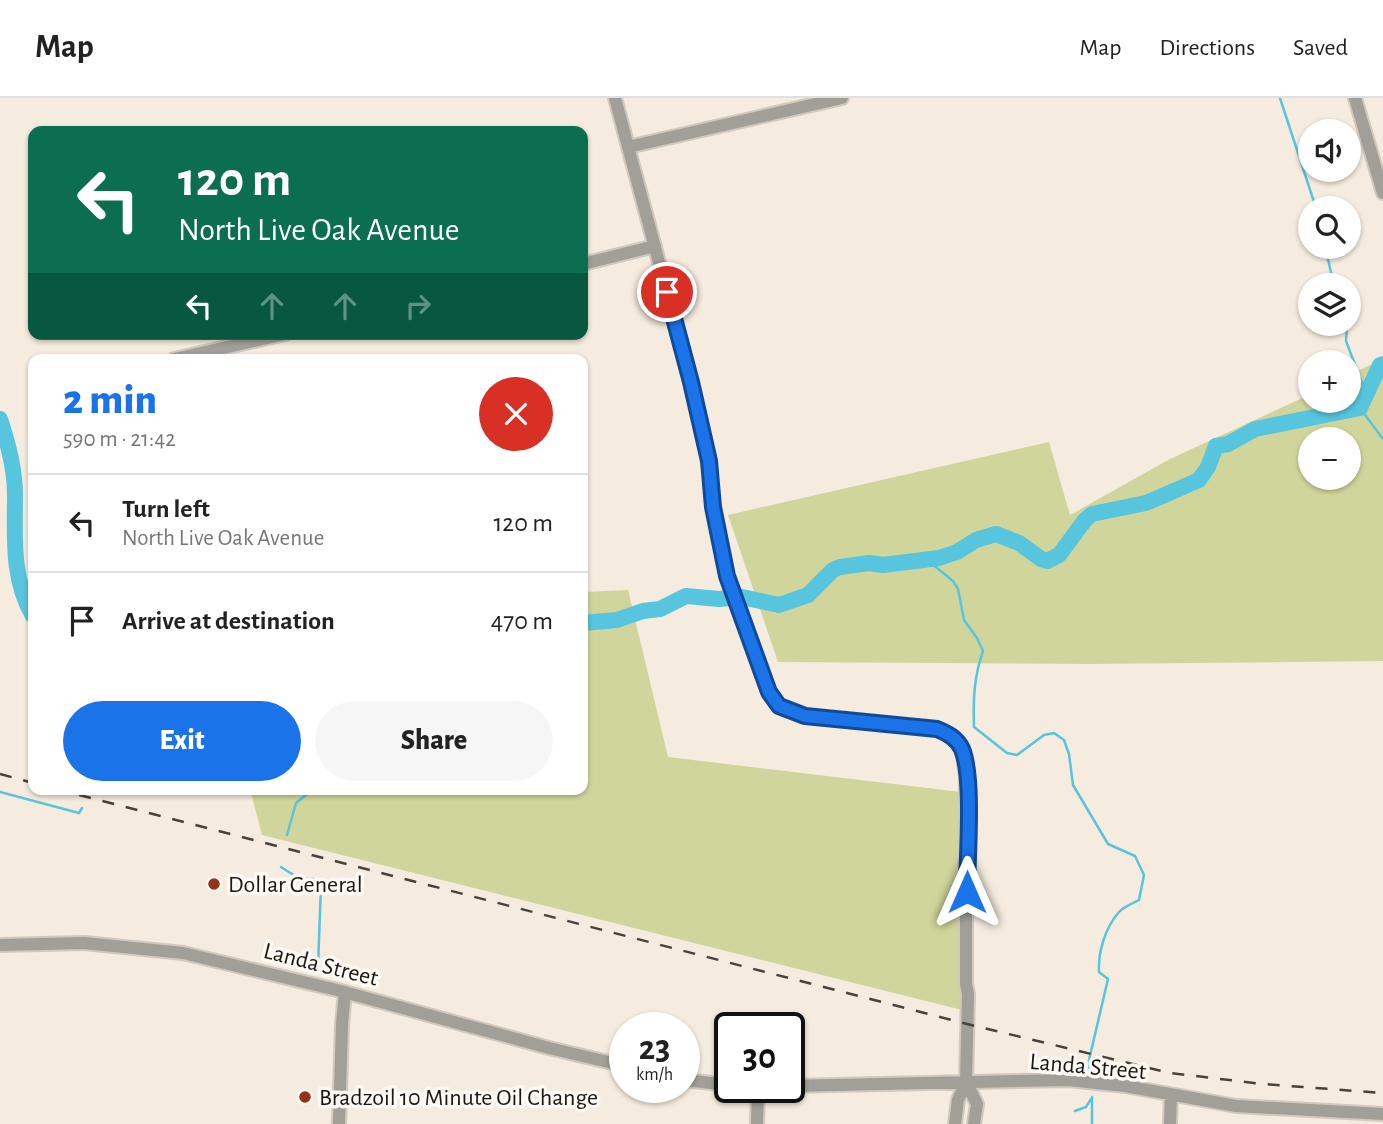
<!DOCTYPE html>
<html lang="en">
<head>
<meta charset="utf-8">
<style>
	body { margin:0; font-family:"Alegreya Sans",sans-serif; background:#f6f6f6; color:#222; height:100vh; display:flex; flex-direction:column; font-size:26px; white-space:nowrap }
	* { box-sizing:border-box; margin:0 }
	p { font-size:23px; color:#767676 }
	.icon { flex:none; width:38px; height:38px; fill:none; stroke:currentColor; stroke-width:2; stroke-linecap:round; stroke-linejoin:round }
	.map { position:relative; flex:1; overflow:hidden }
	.panel { position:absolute; left:28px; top:256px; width:560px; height:441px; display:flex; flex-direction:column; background:#fff; border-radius:14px; box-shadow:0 2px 5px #0004 }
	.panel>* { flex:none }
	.top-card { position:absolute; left:28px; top:28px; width:560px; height:214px; border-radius:14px; box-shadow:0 2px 5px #0004; background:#0b6e4f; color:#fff; overflow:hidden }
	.buttons { position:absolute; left:1298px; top:21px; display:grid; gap:14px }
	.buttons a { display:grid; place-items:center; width:63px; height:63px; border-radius:50%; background:#fff; box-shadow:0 2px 5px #0004; font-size:35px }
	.speed { position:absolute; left:609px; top:914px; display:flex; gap:14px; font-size:35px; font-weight:700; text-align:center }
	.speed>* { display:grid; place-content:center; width:91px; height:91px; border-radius:50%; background:#fff; box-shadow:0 2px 5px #0004; line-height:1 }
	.speed small { font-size:18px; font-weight:400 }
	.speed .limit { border:4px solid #111; border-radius:10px; background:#fff; color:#111 }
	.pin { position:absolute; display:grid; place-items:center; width:60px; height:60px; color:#fff; margin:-30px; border:4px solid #fff; border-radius:50%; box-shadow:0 2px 7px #0007 }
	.me { position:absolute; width:77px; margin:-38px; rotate:0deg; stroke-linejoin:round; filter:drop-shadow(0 0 5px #0008) }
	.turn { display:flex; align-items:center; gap:24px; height:147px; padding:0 35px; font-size:32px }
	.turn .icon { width:91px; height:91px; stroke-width:2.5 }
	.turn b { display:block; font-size:49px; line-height:60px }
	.lanes { display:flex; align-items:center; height:66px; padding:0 35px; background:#0003; justify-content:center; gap:35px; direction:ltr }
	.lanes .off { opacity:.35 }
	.round { display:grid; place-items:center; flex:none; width:74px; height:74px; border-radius:37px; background:#f6f6f6 }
	.headline { display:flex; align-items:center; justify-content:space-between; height:119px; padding:0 35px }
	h1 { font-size:42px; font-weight:800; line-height:52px; color:#1a73e8 }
	.action { display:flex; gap:14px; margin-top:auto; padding:14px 35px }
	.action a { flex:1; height:80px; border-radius:42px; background:#1a73e8; color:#fff; font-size:28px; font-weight:800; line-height:80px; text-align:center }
	.action a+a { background:#f6f6f6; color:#222 }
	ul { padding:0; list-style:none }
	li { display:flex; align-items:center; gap:21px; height:98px; padding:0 35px; border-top:2px solid #e0e0e0 }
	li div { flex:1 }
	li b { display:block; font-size:26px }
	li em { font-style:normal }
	header { display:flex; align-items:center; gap:42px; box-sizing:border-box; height:98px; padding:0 35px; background:#fff; border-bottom:2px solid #e0e0e0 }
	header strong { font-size:33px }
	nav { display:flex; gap:38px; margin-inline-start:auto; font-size:24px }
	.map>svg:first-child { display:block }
	.green { fill:#d0d69b; fill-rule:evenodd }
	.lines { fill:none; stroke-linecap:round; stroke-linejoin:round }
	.stream { stroke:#56c5dd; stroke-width:2.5 }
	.river { stroke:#56c5dd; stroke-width:16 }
	.minor-casing { stroke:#d2c9bd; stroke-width:16 }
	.minor { stroke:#a29f99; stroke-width:12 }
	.rail { stroke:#47423c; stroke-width:2.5; stroke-dasharray:12 12; stroke-linecap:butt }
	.route-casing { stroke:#114b97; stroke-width:18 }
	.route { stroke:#1a73e8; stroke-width:12 }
	.poi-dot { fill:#993119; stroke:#fdf9f4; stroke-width:2.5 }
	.labels { text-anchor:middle; stroke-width:7; stroke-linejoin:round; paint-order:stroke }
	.poi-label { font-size:24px; fill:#1a1612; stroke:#fdf9f4; text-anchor:start }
	.street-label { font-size:24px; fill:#1a1612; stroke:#fdf9f4 }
</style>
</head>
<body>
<header>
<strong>Map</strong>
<nav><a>Map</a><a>Directions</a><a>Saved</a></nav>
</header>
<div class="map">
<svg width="1383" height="1026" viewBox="0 0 1383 1026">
	<rect width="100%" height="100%" fill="#f5ebde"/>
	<path class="green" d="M1383 261V563L1090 566 778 564 728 417 1049 344 1070 417 1170 361 1311 296V303H1349V277ZM1311 341H1349V380H1311Z
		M628 492 668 659 961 694 962 912 262 737 250 691H583V494Z"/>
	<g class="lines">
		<path class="stream" d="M1280 0 1316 110
			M1325 149 1334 187
			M1347 226 1346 243 1367 298
			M1360 310 1383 341
			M926 461 953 483 958 491 964 522 977 540 983 553C974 579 973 601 974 629L1007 655 1017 657 1044 637 1054 635 1064 642 1069 656 1073 687 1108 746 1135 758 1144 777 1139 802C1133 805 1123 809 1119 814 1105 830 1098 854 1099 874L1108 881 1089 962 1090 976
			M0 694 79 715 82 710
			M90 694 92 691
			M287 737 296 705 313 691
			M281 769 300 781H313L321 787 318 869
			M1075 1013 1086 1009 1091 1001
			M1092 1026V999"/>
		<path class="river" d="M0 321C8 345 15 371 15 396 15 438 11 480 33 518
			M583 525 617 522 643 513 660 511 686 498 719 501 742 499 779 507 808 497 833 472 840 469 869 465 883 467 939 460 957 454 976 442 996 436 1019 445 1041 461 1047 463 1059 457 1085 422 1092 416 1146 405 1199 382 1208 369 1216 348 1228 346 1255 331 1360 310 1380 267 1383 266"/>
		<g class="minor-casing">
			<path id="minor" d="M615 0 691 284 709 363 714 409 727 478 769 594 779 608 805 618 937 631 947 635 958 645 962 652 966 678V886L968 896 966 984 977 1006 974 1026
				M1355 0 1383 95
				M628 49 842 0
				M583 166 655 148
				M174 261 285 236
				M0 847 84 845 183 855 337 892 549 950 625 968
				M684 982 730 987
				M789 988 1068 982 1125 988 1236 1008 1383 1016
				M748 989H773
				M339 1026 342 926 345 894
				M757 1026 758 989
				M955 1026 958 1002 966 984
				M1170 1026 1171 997"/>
		</g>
		<use href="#minor" class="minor"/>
		<path class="rail" d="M0 676 33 685
			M56 691 967 926 1170 975 1263 986 1383 995"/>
	</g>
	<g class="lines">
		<g class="route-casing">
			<path id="route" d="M667 194 691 284 709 363 713 409 727 478 769 594 779 608 805 618 937 631C947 635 957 640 962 651 974 680 967 760 967 794"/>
		</g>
		<use href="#route" class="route"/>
	</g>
	<g class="poi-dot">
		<circle cx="214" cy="786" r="7"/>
		<circle cx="305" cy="999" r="7"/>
	</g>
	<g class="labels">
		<g class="poi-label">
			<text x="228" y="794">Dollar General</text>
			<text x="319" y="1007">Bradzoil 10 Minute Oil Change</text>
		</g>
		<g class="street-label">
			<text transform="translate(321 866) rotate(14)" y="8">Landa Street</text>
			<text transform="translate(1088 968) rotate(5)" y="8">Landa Street</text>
		</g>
	</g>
</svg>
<div class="buttons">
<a><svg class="icon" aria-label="sound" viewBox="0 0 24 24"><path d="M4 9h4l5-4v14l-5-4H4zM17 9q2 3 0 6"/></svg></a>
<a><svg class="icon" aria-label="search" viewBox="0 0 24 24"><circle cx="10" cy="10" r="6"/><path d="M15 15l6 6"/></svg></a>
<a><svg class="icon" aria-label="layers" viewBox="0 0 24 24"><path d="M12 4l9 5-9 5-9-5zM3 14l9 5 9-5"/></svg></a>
<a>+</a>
<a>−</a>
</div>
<div class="speed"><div>23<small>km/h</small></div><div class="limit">30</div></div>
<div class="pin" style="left:667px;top:194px;background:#d93025"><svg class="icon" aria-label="arrive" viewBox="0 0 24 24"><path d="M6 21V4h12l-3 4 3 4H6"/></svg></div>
<svg class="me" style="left:967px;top:794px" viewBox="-20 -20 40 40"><path d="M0-17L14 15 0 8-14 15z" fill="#1a73e8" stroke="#fff" stroke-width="4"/></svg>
<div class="top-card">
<div class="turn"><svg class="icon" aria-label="left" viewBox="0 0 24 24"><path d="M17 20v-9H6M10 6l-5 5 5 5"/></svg><div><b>120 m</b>North Live Oak Avenue</div></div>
<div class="lanes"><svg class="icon" aria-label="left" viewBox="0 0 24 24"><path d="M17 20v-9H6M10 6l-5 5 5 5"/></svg><svg class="icon off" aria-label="ahead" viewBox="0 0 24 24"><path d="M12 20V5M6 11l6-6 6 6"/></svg><svg class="icon off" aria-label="ahead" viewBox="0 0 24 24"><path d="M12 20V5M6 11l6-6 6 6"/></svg><svg class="icon off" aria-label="right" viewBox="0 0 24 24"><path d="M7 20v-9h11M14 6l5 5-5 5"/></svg></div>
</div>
<section class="panel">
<div class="headline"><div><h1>2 min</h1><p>590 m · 21:42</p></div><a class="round" style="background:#d93025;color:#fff"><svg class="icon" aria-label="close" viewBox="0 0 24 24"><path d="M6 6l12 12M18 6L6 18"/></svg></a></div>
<ul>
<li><svg class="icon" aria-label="left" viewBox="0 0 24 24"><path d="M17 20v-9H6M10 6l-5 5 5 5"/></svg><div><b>Turn left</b><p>North Live Oak Avenue</p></div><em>120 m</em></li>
<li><svg class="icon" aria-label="arrive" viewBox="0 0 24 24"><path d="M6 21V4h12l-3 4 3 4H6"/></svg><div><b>Arrive at destination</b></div><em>470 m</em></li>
</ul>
<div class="action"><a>Exit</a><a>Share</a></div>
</section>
</div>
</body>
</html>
